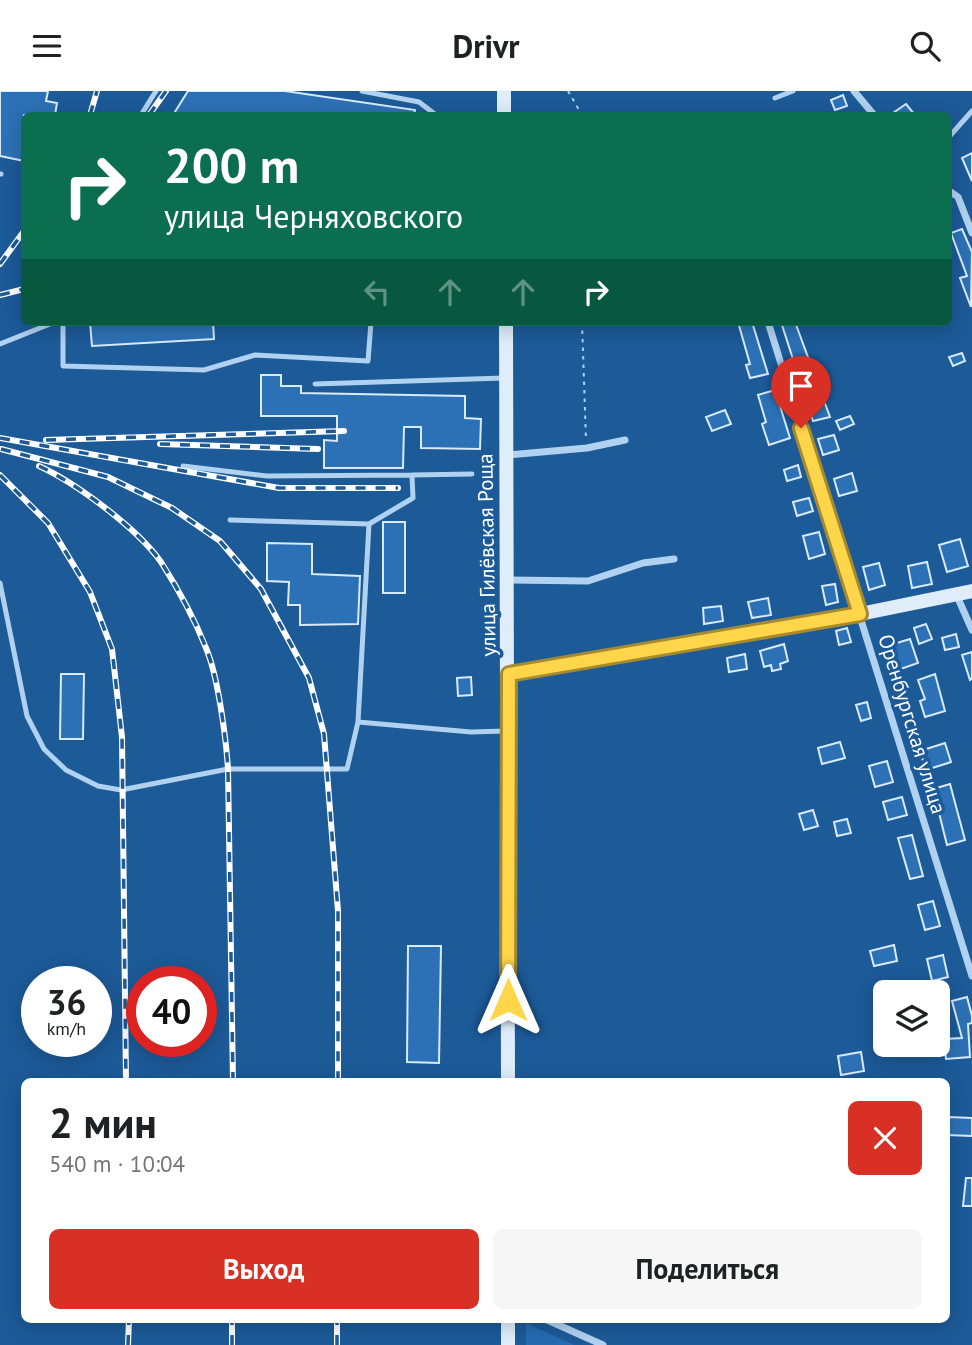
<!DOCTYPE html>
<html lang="ru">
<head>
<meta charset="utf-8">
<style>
	body { margin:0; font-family:"PT Sans",sans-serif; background:#f6f6f6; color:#202124; height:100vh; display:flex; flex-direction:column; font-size:26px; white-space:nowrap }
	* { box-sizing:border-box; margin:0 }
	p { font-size:23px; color:#757577 }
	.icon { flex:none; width:38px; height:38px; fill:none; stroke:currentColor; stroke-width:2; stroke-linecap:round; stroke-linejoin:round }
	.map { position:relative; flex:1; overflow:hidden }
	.sheet { position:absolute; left:21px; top:987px; width:929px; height:245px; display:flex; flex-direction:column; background:#fff; border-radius:10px; box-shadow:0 4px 18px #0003 }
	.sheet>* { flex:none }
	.banner { position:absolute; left:21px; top:21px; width:931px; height:214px; border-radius:10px; box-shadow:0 4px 18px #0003; background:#0b6e4f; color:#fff; overflow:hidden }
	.fabs { position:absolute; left:873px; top:889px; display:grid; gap:14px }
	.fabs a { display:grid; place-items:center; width:77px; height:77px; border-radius:10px; background:#fff; box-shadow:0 4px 18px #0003; font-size:35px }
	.speed { position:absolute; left:21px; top:875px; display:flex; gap:14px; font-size:35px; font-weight:700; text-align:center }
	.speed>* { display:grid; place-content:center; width:91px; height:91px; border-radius:50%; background:#fff; box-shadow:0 4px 18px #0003; line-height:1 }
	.speed small { font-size:18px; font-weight:400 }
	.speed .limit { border:10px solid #d22; background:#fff; color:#111 }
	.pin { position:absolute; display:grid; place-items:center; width:60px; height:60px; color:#fff; margin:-72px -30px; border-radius:50% 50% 50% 0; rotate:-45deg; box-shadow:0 0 7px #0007 }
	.pin .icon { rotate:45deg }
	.me { position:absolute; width:77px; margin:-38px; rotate:0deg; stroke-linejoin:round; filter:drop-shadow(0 0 5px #0008) }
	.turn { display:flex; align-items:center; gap:24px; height:147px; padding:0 28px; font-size:32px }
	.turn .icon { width:91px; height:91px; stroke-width:2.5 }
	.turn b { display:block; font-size:49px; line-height:60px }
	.lanes { display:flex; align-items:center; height:66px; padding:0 28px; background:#0003; justify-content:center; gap:35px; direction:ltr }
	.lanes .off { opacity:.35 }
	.round { display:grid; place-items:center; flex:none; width:74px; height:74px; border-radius:10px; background:#f6f6f6 }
	.head { display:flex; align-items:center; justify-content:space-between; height:119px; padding:0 28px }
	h1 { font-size:42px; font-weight:800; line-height:52px }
	.primary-button { display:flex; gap:14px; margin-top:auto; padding:14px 28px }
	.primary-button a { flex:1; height:80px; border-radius:10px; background:#d93025; color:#fff; font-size:28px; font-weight:800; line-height:80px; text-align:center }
	.primary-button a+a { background:#f6f6f6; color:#202124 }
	header { display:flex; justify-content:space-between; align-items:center; height:91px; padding:0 28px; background:#fff; font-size:32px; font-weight:800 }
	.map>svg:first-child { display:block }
	.green { fill:#256cb0 }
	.building { fill:#2c71b5; stroke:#d8eafb; stroke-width:2 }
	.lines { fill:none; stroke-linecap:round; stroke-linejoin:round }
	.path { stroke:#b1d1f0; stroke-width:2; stroke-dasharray:3.5 5; stroke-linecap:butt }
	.lane { stroke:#b1d1f0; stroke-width:5 }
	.street { stroke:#b1d1f0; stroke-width:7 }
	.secondary { stroke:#dfedfb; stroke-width:14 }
	.rail-casing { stroke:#fff; stroke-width:6 }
	.rail { stroke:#1c5a98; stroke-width:3.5; stroke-dasharray:10; stroke-linecap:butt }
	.route-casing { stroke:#a68a30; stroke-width:18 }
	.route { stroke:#ffd54a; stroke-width:12 }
	.labels { text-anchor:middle; stroke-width:7; stroke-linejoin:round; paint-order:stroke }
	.street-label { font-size:21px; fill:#fff; stroke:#1c5a98 }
</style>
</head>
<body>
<header><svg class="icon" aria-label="menu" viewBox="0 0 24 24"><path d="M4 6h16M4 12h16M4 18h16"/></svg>Drivr<svg class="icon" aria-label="search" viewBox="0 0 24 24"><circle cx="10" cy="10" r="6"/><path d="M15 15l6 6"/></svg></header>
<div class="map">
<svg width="972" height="1254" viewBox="0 0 972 1254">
	<rect width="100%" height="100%" fill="#1c5a98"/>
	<path class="green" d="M526 1232 574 1254H526Z"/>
	<path class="building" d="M0 0H48L46 10 57 12 55 24H24V70L0 65Z
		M188 0H285L415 19 414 24H173Z
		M843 4 847 15 835 19 831 9Z
		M906 13 915 24H890Z
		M972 62V90L962 67Z
		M962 138 972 161 971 216 960 187 967 185 951 142Z
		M90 231H213L214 248 92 255Z
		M738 231H752L768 283 750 287 746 274 750 273Z
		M781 231H795L830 326 813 330Z
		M962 262 965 270 953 275 949 266Z
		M261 284H281V295H301V302L465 305V327L481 328 480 358 421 357V336H404L403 377H324V349L337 350V325H261Z
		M775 299 790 347 769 354 762 333 766 331 758 304Z
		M725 319 731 333 712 340 706 326Z
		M850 325 854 333 840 339 836 330Z
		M834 344 839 359 823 364 818 348Z
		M798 374 801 386 787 390 784 379Z
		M852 382 857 400 839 405 834 388Z
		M809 407 813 420 797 425 793 411Z
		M383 431H405V502H383Z
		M819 441 825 463 809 468 803 445Z
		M960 448 968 475 947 481 939 454Z
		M267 452 312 453V483L360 485 358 533 300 534V514H288L289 491 267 490Z
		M927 471 932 493 912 497 908 475Z
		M879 472 885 494 869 499 863 476Z
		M835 493 838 511 826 514 822 495Z
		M768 507 771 524 752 527 748 511Z
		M721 515 723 530 704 533 703 517Z
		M926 533 932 548 919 553 914 537Z
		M847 537 851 551 839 554 836 540Z
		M956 543 959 556 945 559 942 547Z
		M910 548 918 572 895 580 887 555Z
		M784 553 788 570 780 573 781 578 772 580 771 574 764 576 760 560Z
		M972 561V588L970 589 962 564Z
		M745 563 747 578 729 581 727 567Z
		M61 583H84L83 648H60Z
		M935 583 945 620 925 626 920 610 925 608 918 589Z
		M471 586 472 604 458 605 457 587Z
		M867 611 871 627 861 630 856 614Z
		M840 651 845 667 822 673 818 657Z
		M945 652 951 671 926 679 920 660Z
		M887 670 893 691 875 696 869 675Z
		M950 693 965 749 947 754 933 698Z
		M902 706 907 724 888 729 883 711Z
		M813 719 818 735 804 739 799 723Z
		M847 728 851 742 837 745 834 731Z
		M912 744 923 785 910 788 898 747Z
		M933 810 940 835 925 839 918 814Z
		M894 854 897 870 874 875 870 860Z
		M408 855H441L439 972 407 971Z
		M943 864 948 886 932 890 927 868Z
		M967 906 972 925V932L968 933 970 966 946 968 944 948 962 947 952 910Z
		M861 961 864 980 841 984 838 965Z
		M948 1026 972 1027V1045L947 1044Z
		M966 1087H972V1115H963Z"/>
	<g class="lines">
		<path class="path" d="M568 0 582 24
			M582 231 586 349"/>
		<path class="lane" d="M362 0 419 11 436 24
			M775 7 793 0
			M141 24 156 0
			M948 47 972 20
			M0 83H1
			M63 231V275L204 279 255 264 368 270 371 231
			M0 253 55 231
			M315 293 504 287
			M183 375 267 385 412 384 413 407 369 433
			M412 384 472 383
			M230 429 369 433 358 631
			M0 492 27 625 44 658 66 679 98 695 121 699 228 678H347L358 631 471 641 506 640"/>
		<path class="street" d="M854 0 874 24
			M948 99 958 106 972 142
			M768 231 972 885
			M507 364 587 357 625 349
			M509 489 588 490 643 472 674 468
			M957 505 972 539
			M545 1228 603 1254"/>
		<path class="secondary" d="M504 0V24
			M506 231 508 990
			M509 583 860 523 972 500
			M508 1254V1228"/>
		<g class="rail-casing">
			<path id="rail" d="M90 24 97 0
				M149 24 166 0
				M0 173 24 140
				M0 204 24 198
				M0 347 279 397H398
				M46 349 344 340
				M160 353 318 358
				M1 358 108 386 172 417 220 450 261 498 309 587 324 643 338 820V990
				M39 375C76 392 137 437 161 471 177 496 195 529 206 557 218 585 226 647 228 678L233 990
				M0 384 48 432 90 501 112 558 122 646 126 990
				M128 1254 129 1228
				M232 1254V1228
				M337 1254V1228"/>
		</g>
		<use href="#rail" class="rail"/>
	</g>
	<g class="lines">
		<g class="route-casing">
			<path id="route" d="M508 909 509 583 860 523 801 337"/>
		</g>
		<use href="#route" class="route"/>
	</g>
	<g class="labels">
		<g class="street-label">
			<text transform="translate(487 464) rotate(-91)" y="7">улица Гилёвская Роща</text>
			<text transform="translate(912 633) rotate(73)" y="7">Оренбургская улица</text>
		</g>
	</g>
</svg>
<div class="fabs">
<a><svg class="icon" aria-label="layers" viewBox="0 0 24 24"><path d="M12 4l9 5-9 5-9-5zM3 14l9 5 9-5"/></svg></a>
</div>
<div class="speed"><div>36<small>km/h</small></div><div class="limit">40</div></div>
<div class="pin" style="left:801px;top:337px;background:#d93025"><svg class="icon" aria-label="arrive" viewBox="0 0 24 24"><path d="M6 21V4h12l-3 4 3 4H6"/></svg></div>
<svg class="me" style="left:508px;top:909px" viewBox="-20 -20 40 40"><path d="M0-17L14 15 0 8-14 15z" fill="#ffd54a" stroke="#fff" stroke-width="4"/></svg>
<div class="banner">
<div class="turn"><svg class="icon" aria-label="right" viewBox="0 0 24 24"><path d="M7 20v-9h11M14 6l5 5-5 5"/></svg><div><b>200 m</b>улица Черняховского</div></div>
<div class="lanes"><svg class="icon off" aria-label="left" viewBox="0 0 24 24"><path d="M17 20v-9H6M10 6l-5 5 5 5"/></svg><svg class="icon off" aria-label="ahead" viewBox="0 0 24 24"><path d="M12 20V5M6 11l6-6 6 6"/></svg><svg class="icon off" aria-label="ahead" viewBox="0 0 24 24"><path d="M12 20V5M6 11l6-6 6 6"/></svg><svg class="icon" aria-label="right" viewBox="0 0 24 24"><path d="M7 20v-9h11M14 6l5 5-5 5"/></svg></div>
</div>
<section class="sheet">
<div class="head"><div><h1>2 мин</h1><p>540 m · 10:04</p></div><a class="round" style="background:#d93025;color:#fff"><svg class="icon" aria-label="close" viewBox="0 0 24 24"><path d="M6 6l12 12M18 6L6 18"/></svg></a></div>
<div class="primary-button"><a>Выход</a><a>Поделиться</a></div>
</section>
</div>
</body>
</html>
